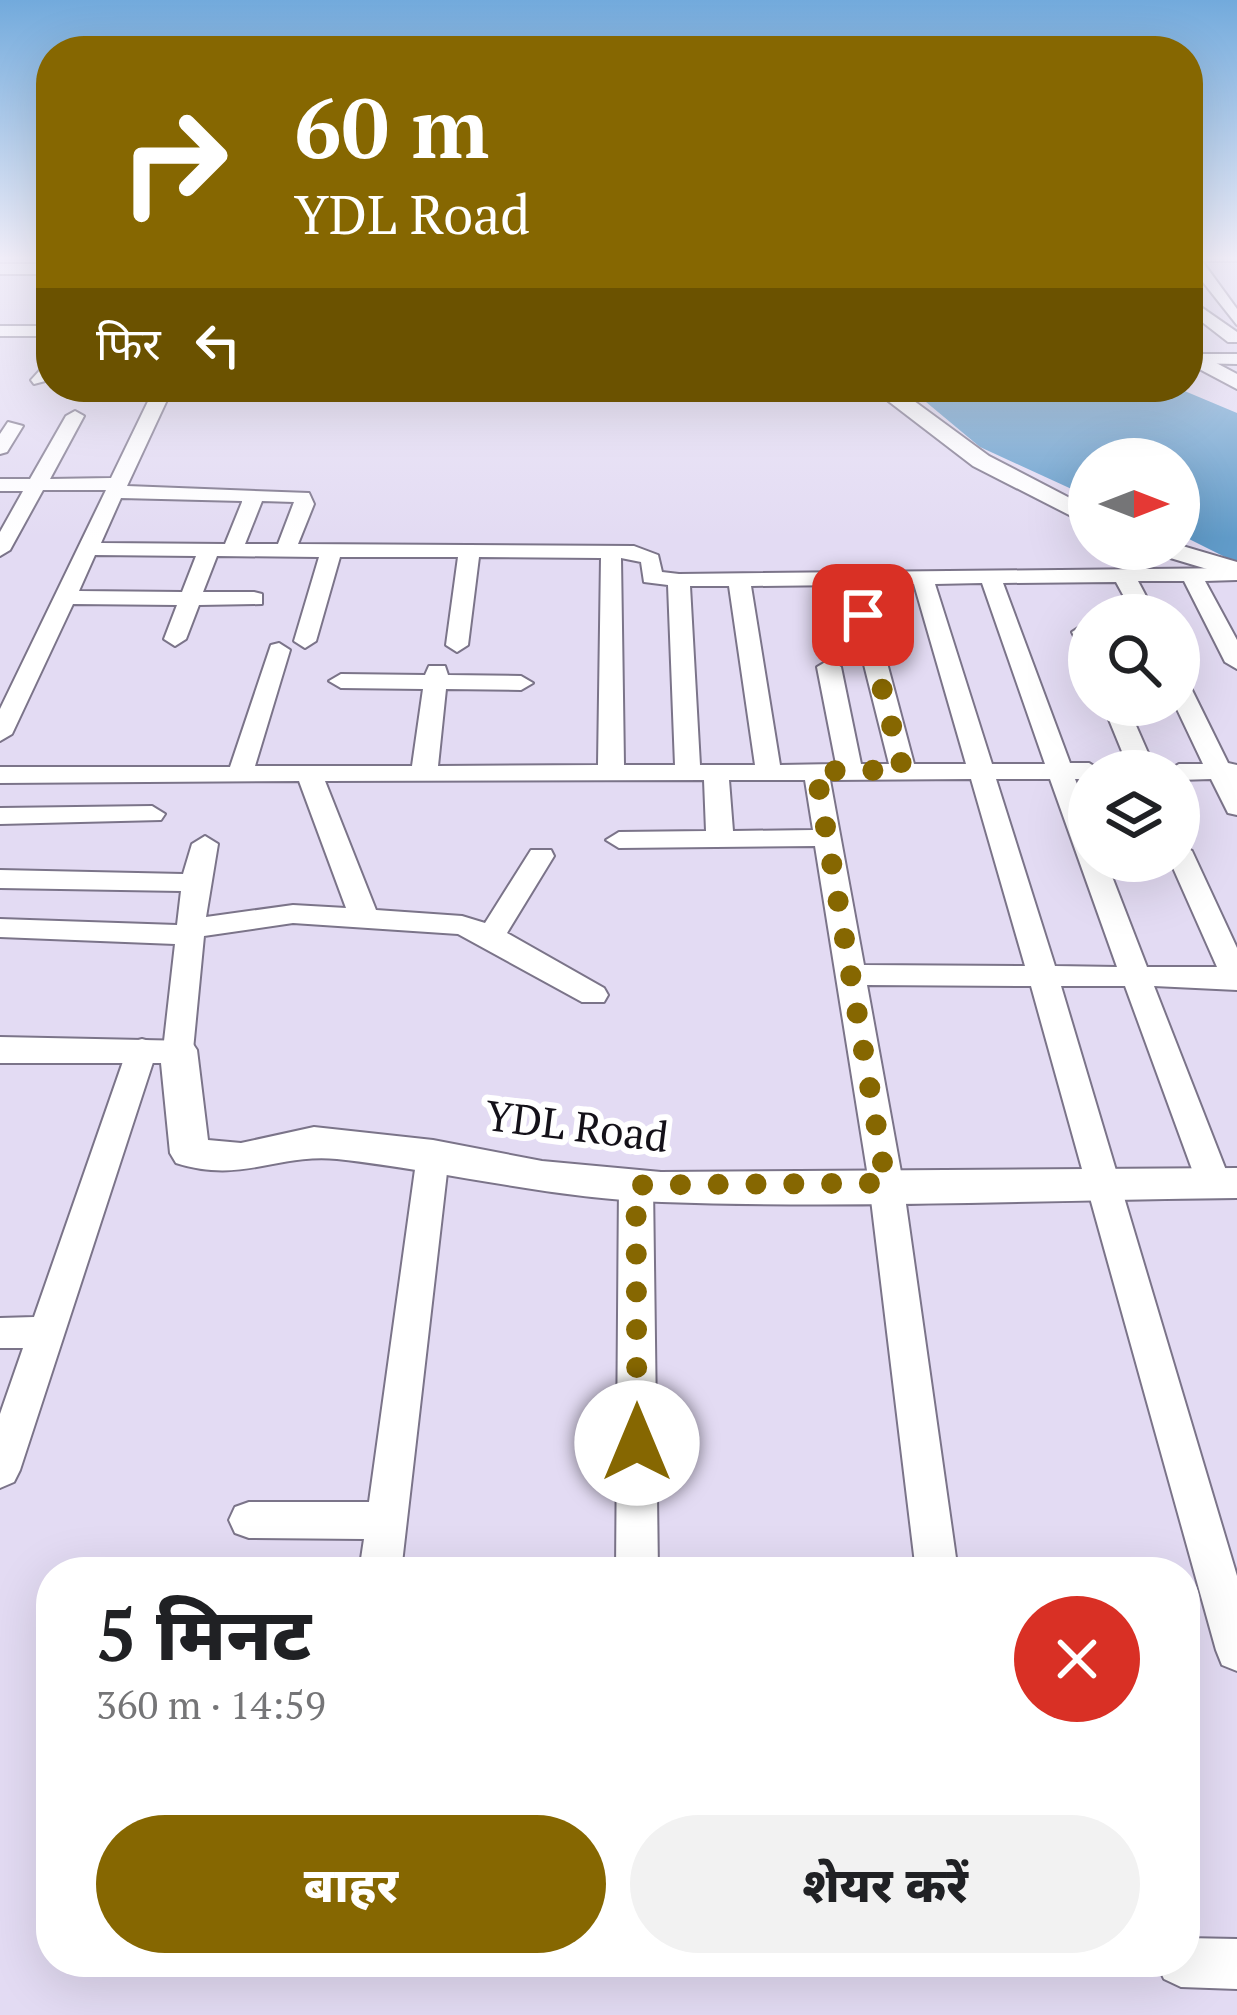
<!DOCTYPE html>
<html lang="hi">
<head>
<meta charset="utf-8">
<style>
	body { margin:0; font-family:"PT Serif","Noto Sans Devanagari",serif; background:#f2f2f2; color:#202124; height:100vh; display:flex; flex-direction:column; font-size:45px; white-space:nowrap }
	* { box-sizing:border-box; margin:0 }
	p { font-size:39px; color:#757577 }
	.icon { flex:none; width:66px; height:66px; fill:none; stroke:currentColor; stroke-width:2; stroke-linecap:round; stroke-linejoin:round }
	.map { position:relative; flex:1; overflow:hidden }
	.drawer { position:absolute; left:36px; top:1557px; width:1164px; height:420px; display:flex; flex-direction:column; background:#fff; border-radius:48px; box-shadow:0 12px 48px #0002 }
	.drawer>* { flex:none }
	.top-card { position:absolute; left:36px; top:36px; width:1167px; height:366px; border-radius:48px; box-shadow:0 12px 48px #0002; background:#866701; color:#fff; overflow:hidden }
	.needle { width:78px; rotate:90deg }
	.tools { position:absolute; left:1068px; top:438px; display:grid; gap:24px }
	.tools a { display:grid; place-items:center; width:132px; height:132px; border-radius:50%; background:#fff; box-shadow:0 12px 48px #0002; font-size:60px }
	.pin { position:absolute; display:grid; place-items:center; width:102px; height:102px; color:#fff; margin:-51px; border-radius:24px; box-shadow:0 6px 18px #0006 }
	.me { position:absolute; width:132px; margin:-66px; rotate:0deg; stroke-linejoin:round; filter:drop-shadow(0 0 9px #0008) }
	.turn { display:flex; align-items:center; gap:42px; height:252px; padding:0 60px; font-size:54px }
	.turn .icon { width:156px; height:156px; stroke-width:2.5 }
	.turn b { display:block; font-size:84px; line-height:102px }
	.then { display:flex; align-items:center; height:114px; padding:0 60px; background:#0003; gap:24px; font-size:45px }
	.round { display:grid; place-items:center; flex:none; width:126px; height:126px; border-radius:63px; background:#f2f2f2 }
	.overview { display:flex; align-items:center; justify-content:space-between; height:204px; padding:0 60px }
	h1 { font-size:72px; font-weight:800; line-height:90px }
	.action { display:flex; gap:24px; margin-top:auto; padding:24px 60px }
	.action a { flex:1; height:138px; border-radius:72px; background:#866701; color:#fff; font-size:48px; font-weight:800; line-height:138px; text-align:center }
	.action a+a { background:#f2f2f2; color:#202124 }
	.map>svg:first-child { display:block }
	.water { fill:#619cca }
	.lines { fill:none; stroke-linecap:round; stroke-linejoin:round }
	.service-casing { stroke:#7b7489; stroke-width:5 }
	.minor-casing { stroke:#7b7489; stroke-width:4 }
	.tertiary-casing { stroke:#7b7489; stroke-width:4 }
	.service { fill:#fff; fill-rule:evenodd }
	.minor { fill:#fff; fill-rule:evenodd }
	.tertiary { fill:#fff; fill-rule:evenodd }
	.route { stroke:#866701; stroke-width:21; stroke-dasharray:0 37.8 }
	.labels { text-anchor:middle; stroke-width:12; stroke-linejoin:round; paint-order:stroke }
	.street-label { font-size:42px; fill:#141119; stroke:#fff }
</style>
</head>
<body>
<div class="map">
<svg width="1237" height="2015" viewBox="0 0 1237 2015">
	<rect width="100%" height="100%" fill="#e3dbf3"/>
	<path class="water" d="M908 387H1175L1237 413V563L1179 534V459H1089V497L980 447Z"/>
	<g class="lines">
		<g class="service-casing">
			<path id="service" d="M160 387 492 389 496 392 492 395 163 392 160 391Z"/>
		</g>
		<g class="minor-casing">
			<path id="minor" d="M1188 256H1237V261H1202L1237 309V325L1188 263Z
				M0 264H51V274H0Z
				M1188 298 1237 332V342H1228L1188 311Z
				M0 326H51V336H0Z
				M1195 354H1237V364L1189 363V355Z
				M51 358 49 380 34 384 31 380Z
				M155 387H173L127 486 309 493 314 504 298 544 634 546 658 555 662 572 679 574 1237 568V580L1205 581 1237 640V669L1225 662 1184 581H1138L1156 615H1134L1116 582 1003 583 1070 763H1089L1102 771H1089V779H1075L1089 815V861H1106L1147 967H1217L1170 861H1179V843L1192 851 1237 948V990L1154 986 1231 1183 1226 1192 1214 1196 1202 1192 1197 1183 1125 986H1061L1237 1576V1671L1222 1665 1216 1650 1031 986 867 985 903 1183 958 1572H916L869 1183 815 846 619 848 606 840 619 832 706 831 704 780 325 781 376 910 462 916 485 923 531 850H551L554 856 507 933 604 988 608 995 604 1002H582L458 934 293 923 204 936 193 1050 189 1058H167L163 1050 175 944 0 937V919L177 925 181 891 0 888V870L183 874 192 844 205 836 218 844 206 917 293 905 346 908 299 781 0 783V767H230L271 645 279 643 290 650 255 766H412L423 689 341 688 329 681 341 674 425 675 429 666H445L448 675 521 676 533 683 521 690 446 689 438 766 598 765 601 558 479 557 468 645 457 652 446 645 458 557H340L316 641 305 648 294 641 319 557 217 556 203 592H254L262 594V604L199 605 186 639 175 646 164 639 177 605 73 604 12 734 0 741V709L106 490H43L10 550 0 556V532L23 491H0V479H30L66 416 75 411 84 416 50 479 111 478ZM121 498 242 501V502L225 544 101 543ZM262 501 294 502 278 544H245ZM95 555 196 556 182 592 79 591ZM621 558 641 562 644 582 668 585 675 765H624ZM982 583 1045 764H992L935 584ZM866 584H914L966 764H914ZM844 585 889 764H861L841 667 829 660 817 667 836 764 780 765 751 586ZM690 586H729L755 765H700ZM971 779 1025 966 864 965 830 780ZM996 779H1050L1117 967 1055 966ZM729 780H805L813 830 733 831Z
				M8 422 23 426 7 452 0 454V434Z
				M1083 625 1089 627V652L1081 650 1072 632Z
				M1179 681 1191 688 1228 763 1237 765V815L1228 813 1211 779 1179 780V771H1167L1179 764H1203L1175 705H1179Z
				M1103 705H1127L1156 771H1130Z
				M152 806 165 814 161 820 0 824V808Z
				M142 1039 153 1042 157 1050 20 1470 14 1482 0 1488V1414L23 1348H0V1318L34 1317 127 1050 131 1042Z
				M433 1143 445 1146 449 1155 401 1572H359L364 1539 249 1538 235 1533 229 1520 235 1507 249 1502H369L417 1155 421 1146Z
				M636 1172 648 1176 653 1185 658 1572H616L619 1185 624 1176Z
				M1185 1938 1237 1939V1989L1181 1987 1164 1979 1156 1962H1185Z"/>
		</g>
		<g class="tertiary-casing">
			<path id="tertiary" d="M1188 348 1237 374V389L1188 363Z
				M870 387H895L989 456 1089 508V525L973 466Z
				M1179 545 1237 562V578L1157 554 1154 549H1179Z
				M0 1037 191 1041 197 1050 208 1140 241 1143 314 1127 433 1140 542 1161 661 1172 1237 1168V1198C1047 1200 853 1209 662 1202 553 1199 446 1171 337 1159 278 1153 242 1184 176 1163L170 1153 161 1063H0Z"/>
		</g>
		<use href="#service" class="service"/>
		<use href="#minor" class="minor"/>
		<use href="#tertiary" class="tertiary"/>
	</g>
	<linearGradient id="sky" x2="0" y2="1"><stop stop-color="#72aadc"/><stop offset="0.48" stop-color="#f2effa"/><stop offset="1" stop-color="#f2effa" stop-opacity="0"/></linearGradient>
	<rect width="1237" height="538" fill="url(#sky)"/>
	<g class="lines">
		<path class="route" d="M637 1443 636 1185 886 1183 816 771 903 770 863 615"/>
	</g>
	<g class="labels">
		<g class="street-label">
			<text transform="translate(577 1126) rotate(7)" y="15">YDL Road</text>
		</g>
	</g>
</svg>
<div class="tools">
<a><svg class="needle" viewBox="-14 -14 28 28"><path d="M0-13l5 13h-10z" fill="#e53935"/><path d="M0 13l5-13h-10z" fill="#757577"/></svg></a>
<a><svg class="icon" aria-label="search" viewBox="0 0 24 24"><circle cx="10" cy="10" r="6"/><path d="M15 15l6 6"/></svg></a>
<a><svg class="icon" aria-label="layers" viewBox="0 0 24 24"><path d="M12 4l9 5-9 5-9-5zM3 14l9 5 9-5"/></svg></a>
</div>
<div class="pin" style="left:863px;top:615px;background:#d93025"><svg class="icon" aria-label="arrive" viewBox="0 0 24 24"><path d="M6 21V4h12l-3 4 3 4H6"/></svg></div>
<svg class="me" style="left:637px;top:1443px" viewBox="-20 -20 40 40"><circle r="19" fill="#fff"/><path d="M0-13L10 11 0 6-10 11z" fill="#866701"/></svg>
<div class="top-card">
<div class="turn"><svg class="icon" aria-label="right" viewBox="0 0 24 24"><path d="M7 20v-9h11M14 6l5 5-5 5"/></svg><div><b>60 m</b>YDL Road</div></div>
<div class="then">फिर<svg class="icon" aria-label="left" viewBox="0 0 24 24"><path d="M17 20v-9H6M10 6l-5 5 5 5"/></svg></div>
</div>
<section class="drawer">
<div class="overview"><div><h1>5 मिनट</h1><p>360 m · 14:59</p></div><a class="round" style="background:#d93025;color:#fff"><svg class="icon" aria-label="close" viewBox="0 0 24 24"><path d="M6 6l12 12M18 6L6 18"/></svg></a></div>
<div class="action"><a>बाहर</a><a>शेयर करें</a></div>
</section>
</div>
</body>
</html>
